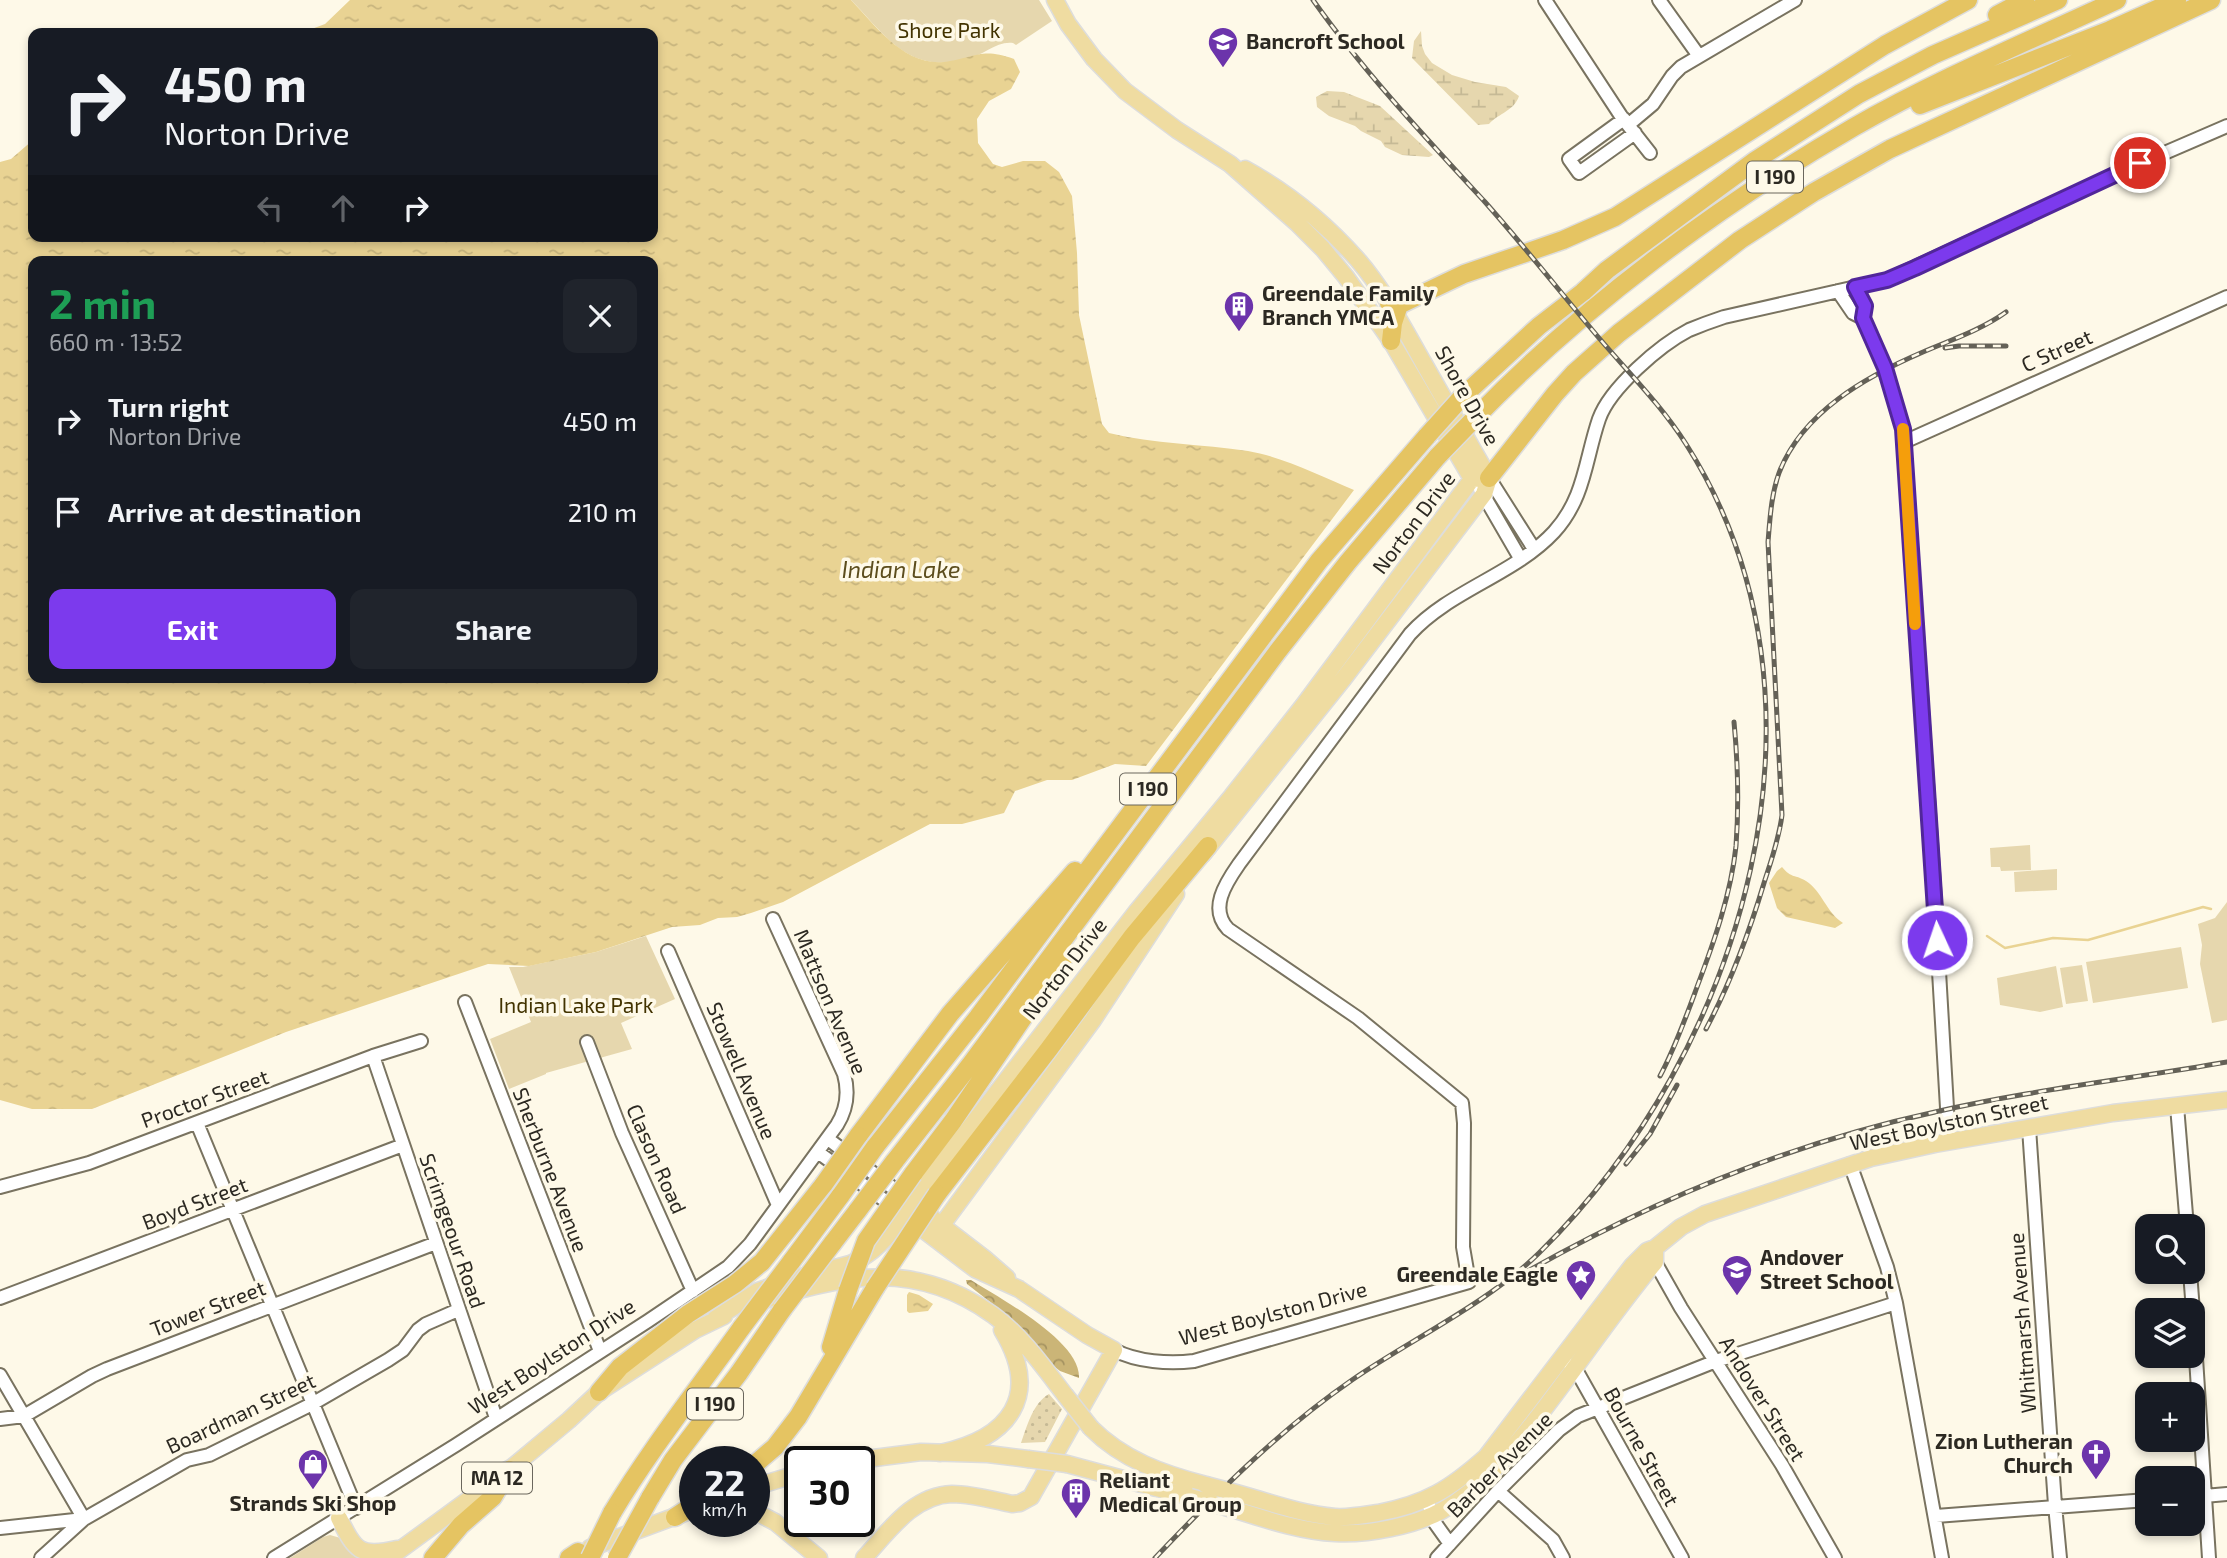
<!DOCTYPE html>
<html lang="en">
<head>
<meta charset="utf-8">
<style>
	body { margin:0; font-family:"Exo 2",sans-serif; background:#20242c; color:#f1f3f6; height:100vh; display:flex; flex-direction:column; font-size:26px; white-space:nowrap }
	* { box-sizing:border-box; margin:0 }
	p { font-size:23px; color:#9ea1a6 }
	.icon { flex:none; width:38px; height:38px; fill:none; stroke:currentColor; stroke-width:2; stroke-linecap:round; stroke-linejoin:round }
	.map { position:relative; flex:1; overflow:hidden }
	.side { position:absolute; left:28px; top:256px; width:630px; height:427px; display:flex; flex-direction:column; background:#171b24; border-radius:14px; box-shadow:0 4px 10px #0003 }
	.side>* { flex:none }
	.guide { position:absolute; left:28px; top:28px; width:630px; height:214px; border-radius:14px; box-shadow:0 4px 10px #0003; background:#171b24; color:#f1f3f6; overflow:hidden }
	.tools { position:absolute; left:2135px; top:1214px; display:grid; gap:14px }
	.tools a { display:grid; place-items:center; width:70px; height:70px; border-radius:14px; background:#171b24; box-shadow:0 4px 10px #0003; font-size:35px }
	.speed { position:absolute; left:679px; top:1446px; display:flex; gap:14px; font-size:35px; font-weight:700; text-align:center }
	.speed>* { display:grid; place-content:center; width:91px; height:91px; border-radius:50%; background:#171b24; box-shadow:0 4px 10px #0003; line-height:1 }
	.speed small { font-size:18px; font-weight:400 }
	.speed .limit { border:4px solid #111; border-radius:10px; background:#fff; color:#111 }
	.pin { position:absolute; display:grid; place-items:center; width:60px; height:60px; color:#fff; margin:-30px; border:4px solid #fff; border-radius:50%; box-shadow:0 2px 7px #0007 }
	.me { position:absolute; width:77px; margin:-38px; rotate:357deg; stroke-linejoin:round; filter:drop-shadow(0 0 5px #0008) }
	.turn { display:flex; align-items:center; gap:24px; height:147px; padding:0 21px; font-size:32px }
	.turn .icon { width:91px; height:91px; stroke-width:2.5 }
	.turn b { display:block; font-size:49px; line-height:60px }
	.lanes { display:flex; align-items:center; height:66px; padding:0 21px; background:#0003; justify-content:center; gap:35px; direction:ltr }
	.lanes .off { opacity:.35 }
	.round { display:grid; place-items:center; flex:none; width:74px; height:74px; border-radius:14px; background:#20242c }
	.headline { display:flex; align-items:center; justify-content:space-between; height:119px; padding:0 21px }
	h1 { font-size:42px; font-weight:700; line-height:52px; color:#1e9e55 }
	.button { display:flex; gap:14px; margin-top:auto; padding:14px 21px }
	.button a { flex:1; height:80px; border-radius:14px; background:#7c3aed; color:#fff; font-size:28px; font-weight:700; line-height:80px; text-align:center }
	.button a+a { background:#20242c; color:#f1f3f6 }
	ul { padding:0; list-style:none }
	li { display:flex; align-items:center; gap:21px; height:91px; padding:0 21px }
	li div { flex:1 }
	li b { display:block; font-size:26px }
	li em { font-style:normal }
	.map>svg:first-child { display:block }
	.grass { fill:url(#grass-dots) }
	.forest { fill:url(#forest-crowns) }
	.wetland { fill:url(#wetland-marsh) }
	.park { fill:#e6d7ae }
	.water { fill:url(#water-ripples); fill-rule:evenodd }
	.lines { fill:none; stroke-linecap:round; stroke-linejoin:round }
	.stream { stroke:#e9d393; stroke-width:2.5 }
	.minor-casing { stroke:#797360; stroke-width:16 }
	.major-casing { stroke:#dddddc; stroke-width:19 }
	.highway-casing { stroke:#dddddc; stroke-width:21 }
	.minor { stroke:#fff; stroke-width:12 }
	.major { stroke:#efdca1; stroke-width:16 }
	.highway { stroke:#e5c462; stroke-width:18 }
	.rail-casing { stroke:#646157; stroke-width:5 }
	.rail { stroke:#fef9e8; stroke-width:2.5; stroke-dasharray:8; stroke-linecap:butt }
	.major-bridge-casing { stroke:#dddddc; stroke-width:19; stroke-linecap:butt }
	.highway-bridge-casing { stroke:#dddddc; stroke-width:21; stroke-linecap:butt }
	.major-bridge { stroke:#efdca1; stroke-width:16 }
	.highway-bridge { stroke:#e5c462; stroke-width:18 }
	.route-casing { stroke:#51269a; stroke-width:18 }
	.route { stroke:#7c3aed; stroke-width:12 }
	.slow { stroke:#f59e0b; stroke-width:12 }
	.labels { text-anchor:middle; stroke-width:7; stroke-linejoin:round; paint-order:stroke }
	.shield { fill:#fef9e8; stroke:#6b675d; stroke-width:2 }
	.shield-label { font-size:19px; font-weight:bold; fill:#2c2922 }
	.park-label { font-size:21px; fill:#423300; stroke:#fef9e8 }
	.poi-label { font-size:21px; font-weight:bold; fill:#2c2922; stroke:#fef9e8; text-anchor:start }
	.street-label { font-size:21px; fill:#2c2922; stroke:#fef9e8 }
	.water-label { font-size:23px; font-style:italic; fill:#5c4d1d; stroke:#fef9e8 }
</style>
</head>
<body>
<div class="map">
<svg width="2227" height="1558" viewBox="0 0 2227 1558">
	<defs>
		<pattern id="grass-dots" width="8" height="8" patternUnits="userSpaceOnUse" patternTransform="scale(1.75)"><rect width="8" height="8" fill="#e6d7ae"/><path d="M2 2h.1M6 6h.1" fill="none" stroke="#c5b995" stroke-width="1.8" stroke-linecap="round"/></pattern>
		<pattern id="forest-crowns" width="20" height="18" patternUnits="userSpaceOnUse" patternTransform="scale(1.75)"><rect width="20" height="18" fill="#cbb577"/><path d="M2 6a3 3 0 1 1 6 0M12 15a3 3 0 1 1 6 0" fill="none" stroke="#a59361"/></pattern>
		<pattern id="wetland-marsh" width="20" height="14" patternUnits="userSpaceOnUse" patternTransform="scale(1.75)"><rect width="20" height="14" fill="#e6d7ae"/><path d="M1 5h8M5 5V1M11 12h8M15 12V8" fill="none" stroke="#c5b995"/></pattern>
		<pattern id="water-ripples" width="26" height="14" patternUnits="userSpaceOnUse" patternTransform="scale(1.75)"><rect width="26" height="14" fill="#e9d393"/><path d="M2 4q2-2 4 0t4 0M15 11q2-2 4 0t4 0" fill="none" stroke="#c8b57e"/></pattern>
	</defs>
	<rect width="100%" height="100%" fill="#fef9e8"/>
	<path class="grass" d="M1049 1394 1062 1409 1045 1442 1021 1443C1027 1426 1033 1403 1049 1394Z"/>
	<path class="forest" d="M966 1280H971C999 1298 1081 1341 1079 1378L1060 1371 1050 1363 1012 1319 967 1284Z"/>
	<path class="wetland" d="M1421 31 1422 46 1425 54 1432 63 1452 75 1475 82 1506 87 1519 96C1514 111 1499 113 1489 124L1478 125 1412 58 1414 41Z
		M1327 91 1344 92 1380 106 1433 155 1429 157 1402 155 1385 147 1381 141 1361 131 1355 126 1329 116 1317 107 1316 97Z"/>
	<path class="park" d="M851 0H1039L1052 21 1016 45 1013 43C996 41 984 55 968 59 909 75 887 37 851 0Z
		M2030 845 2031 870 2001 871 2000 867H1991L1990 848Z
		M2057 869V890L2015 892 2014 872Z
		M2227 902V1020L2212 1023 2200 964 2202 945 2198 924 2215 918Z
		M646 936 675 999 621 1023 632 1049 546 1073V1074L509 1089 490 1039 531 1022 509 967H523L596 952Z
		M2181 947 2188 988 2093 1003 2086 962Z
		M2082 965 2088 1001 2066 1004 2060 968Z
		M2056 966 2063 1007 2040 1012 2000 1005 1997 978Z
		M330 1535 344 1539 359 1558H290L323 1537Z"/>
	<path class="water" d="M350 0H851C875 25 904 66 944 62 975 58 981 47 1014 59L1020 72 1011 89 989 101 977 119 978 143 993 164 1002 167 1023 161H1045L1059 172 1072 196 1077 253 1079 315 1102 424 1109 433C1154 444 1202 444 1248 451 1283 457 1321 476 1354 490L1146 766 1115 764 1072 780H1047L1015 791 1004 813 962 824H930L783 902 751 913 737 917 718 918 700 925 672 927 596 952 548 962 529 966 488 964 286 1032 92 1109H32L0 1100V162L11 159 33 140V236H653V33H301L325 24ZM33 261H653V677H33Z
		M1782 867C1792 879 1795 874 1806 881 1822 891 1826 912 1843 923L1835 928 1786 917 1777 908 1769 883 1777 871Z
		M909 1292 919 1295 933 1304 928 1311 909 1313 907 1311V1295Z"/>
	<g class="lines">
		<path class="stream" d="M1987 936 2005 948 2053 938 2088 940 2203 907 2211 909"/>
		<g class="minor-casing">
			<path id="minor" d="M1545 0 1621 116 1650 153
				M1659 0 1699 56
				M1624 119 1569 159 1579 173 1635 133
				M1628 125 1653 104 1672 76 1681 67 1795 0
				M1855 287 1865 306 1863 318 1885 368 1903 429 1934 886 1949 1142
				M1838 291 1853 313 1863 318
				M1904 442 2227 297
				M1489 478 1534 549
				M1480 489 1520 558
				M668 951 778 1205
				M465 1002 600 1351
				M587 1042 622 1133 693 1291
				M373 1056 496 1418
				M2177 1106 2187 1227
				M197 1123 356 1508
				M2029 1128 2055 1505 2060 1558
				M828 1139 906 1198
				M819 1153 898 1210
				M1850 1164 1887 1267 1896 1303 1942 1558
				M0 1187 89 1163 373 1056 421 1041
				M1655 1262 1681 1308 1782 1465 1835 1558
				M2190 1272 2193 1311
				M0 1298 403 1145
				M2193 1312 2209 1558
				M1114 1350C1137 1362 1169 1364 1194 1361L1469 1282 1463 1247 1464 1123 1462 1103 1358 1018 1228 929C1209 909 1225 884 1239 864L1410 634C1450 590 1514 575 1554 532 1585 498 1585 460 1599 419 1610 388 1660 345 1689 330 1701 325 1712 321 1724 317L1887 280 2139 164 2227 126
				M1570 1365 1575 1368 1682 1558
				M0 1375 84 1519 0 1528
				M0 1419 24 1416 92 1376 107 1369 436 1243
				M1498 1491 1553 1540 1563 1558
				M2193 1497 2227 1494
				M1427 1500 1435 1523 1450 1544
				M1936 1516 2147 1500
				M41 1558 84 1519 187 1460 209 1455 312 1404 388 1360 403 1350 418 1330 426 1324 458 1310
				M274 1558 456 1445 648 1321 728 1267 750 1244 837 1125C847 1109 849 1092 844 1074L773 919
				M1437 1558 1498 1491 1559 1430 1578 1416 1716 1361 1896 1303"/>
		</g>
		<g class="major-casing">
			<path id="major" d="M1055 0 1068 24 1094 59 1125 91 1177 130 1230 164 1297 223 1323 249 1346 277 1391 341 1472 479
				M1245 169C1287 192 1325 223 1357 259 1384 290 1403 327 1423 362 1445 401 1467 440 1489 478
				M1202 855 1344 678 1484 494 1489 478
				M915 1205 984 1258 1007 1278
				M933 1237 1093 1020 1176 894
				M758 1302C844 1276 913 1258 993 1315 1022 1336 1044 1368 1065 1395
				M715 1319 758 1291 790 1280 850 1264C874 1254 890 1236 903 1214L1137 911 1232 796 1303 706 1472 479 1489 478
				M1091 1428C1123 1460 1163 1474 1206 1485
				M940 1453C1010 1438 1042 1396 1002 1330
				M850 1461 921 1452 988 1454 1028 1459
				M1067 1464 1190 1497
				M754 1487 800 1473
				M1225 1490C1261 1499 1298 1514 1335 1517 1350 1518 1364 1515 1378 1513 1426 1504 1450 1489 1486 1457L1632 1266 1647 1251 1655 1248 1681 1227 1705 1214 1871 1158 1935 1144 2113 1113 2227 1100
				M1212 1503C1251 1514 1294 1531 1335 1533 1367 1535 1415 1526 1443 1510 1482 1489 1510 1452 1537 1418 1577 1367 1613 1312 1655 1262V1248
				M754 1511 775 1522 819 1558
				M339 1518C355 1550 359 1558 397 1549
				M590 1548 687 1512
				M389 1558 509 1470 569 1420 599 1392 695 1330 724 1316
				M864 1558C888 1532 913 1495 952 1494 972 1494 993 1500 1012 1504L1020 1503 1031 1497 1114 1350 1087 1335 1019 1289 975 1269 925 1231"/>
		</g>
		<g class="highway-casing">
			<path id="highway" d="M1997 15 2025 0
				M1920 105 2110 30 2177 0
				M1389 303 1399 305 1464 274 1563 240 1615 217 1885 45 1968 0
				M1391 341 1393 323 1399 305
				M1462 397 1539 326 1583 292 1607 270 1756 160 1859 94 1933 55 2058 0
				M1475 418C1583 306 1719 205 1854 127 1938 79 2029 41 2117 0
				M1489 478 1555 394 1574 373 1619 333 1740 240 1814 192 1890 149 2211 0
				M858 1136 950 1014 1075 871
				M875 1147 978 1017 1319 561 1427 436
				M894 1162 970 1065 1278 651 1348 562 1438 456
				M913 1174 953 1121 1067 953
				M937 1194 1049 1049 1132 937 1208 846
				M832 1244 858 1210
				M791 1262 841 1195
				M831 1347 848 1290
				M599 1392 620 1367 688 1314 735 1284 762 1262 824 1184
				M754 1465 775 1447 798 1417 875 1288
				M650 1498 673 1460 739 1373 782 1310
				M612 1513C651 1448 698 1389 742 1327
				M675 1517 695 1504
				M433 1558 461 1525 493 1497 509 1470
				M569 1558 578 1552"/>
		</g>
		<use href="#minor" class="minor"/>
		<use href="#major" class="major"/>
		<use href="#highway" class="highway"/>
		<g class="rail-casing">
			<path id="rail" d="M1945 348 1959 346H2006
				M1706 1029C1731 982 1749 933 1764 883 1771 861 1779 839 1782 815L1768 542C1770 519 1771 495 1779 473 1802 412 1867 376 1923 352 1951 340 1981 330 2006 312
				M1660 1076C1675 1048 1686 1017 1697 987 1714 942 1731 894 1736 846 1739 805 1738 764 1734 722
				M1626 1164 1650 1134 1677 1085
				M1528 1271C1656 1199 1792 1143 1935 1112 2031 1090 2130 1079 2227 1062
				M1155 1558C1216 1494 1278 1431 1352 1380 1410 1340 1488 1303 1539 1253 1743 1052 1850 701 1686 444 1662 406 1628 372 1599 338 1561 293 1524 246 1485 202 1425 137 1364 72 1313 0"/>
		</g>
		<use href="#rail" class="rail"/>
		<g class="major-bridge-casing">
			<path id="major-bridge" d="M1065 1395 1091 1428
				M1028 1459 1067 1464
				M1206 1485 1225 1490
				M1190 1497 1212 1503"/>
		</g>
		<g class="highway-bridge-casing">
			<path id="highway-bridge" d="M1427 436 1462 397
				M1438 456 1475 418
				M824 1184 858 1136
				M841 1195 875 1147
				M858 1210 894 1162
				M875 1288 937 1194
				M848 1290 866 1241 913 1174
				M782 1310 832 1244
				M742 1327 791 1262
				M590 1558 612 1513
				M617 1558 650 1498"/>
		</g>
		<use href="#major-bridge" class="major-bridge"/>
		<use href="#highway-bridge" class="highway-bridge"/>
	</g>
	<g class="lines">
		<g class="route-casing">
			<path id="route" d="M1937 940 1903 429 1885 368 1863 318 1865 306 1855 287 1887 280 1915 268 2140 163"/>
		</g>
		<use href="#route" class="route"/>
		<path class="slow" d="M1903 429 1915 624"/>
	</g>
	<defs>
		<g id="school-pin" transform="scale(1.575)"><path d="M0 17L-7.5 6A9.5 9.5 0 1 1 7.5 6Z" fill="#6c34ab" stroke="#fef9e8"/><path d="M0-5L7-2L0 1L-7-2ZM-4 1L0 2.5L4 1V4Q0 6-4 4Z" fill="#fff"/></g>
		<g id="building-pin" transform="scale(1.575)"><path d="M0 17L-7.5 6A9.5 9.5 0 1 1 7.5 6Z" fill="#6c34ab" stroke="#fef9e8"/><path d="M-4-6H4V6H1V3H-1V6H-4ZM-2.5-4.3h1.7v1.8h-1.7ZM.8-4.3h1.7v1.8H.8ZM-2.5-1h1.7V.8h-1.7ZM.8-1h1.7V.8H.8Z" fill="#fff"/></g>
		<g id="sight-pin" transform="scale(1.575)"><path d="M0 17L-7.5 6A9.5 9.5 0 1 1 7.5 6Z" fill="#6c34ab" stroke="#fef9e8"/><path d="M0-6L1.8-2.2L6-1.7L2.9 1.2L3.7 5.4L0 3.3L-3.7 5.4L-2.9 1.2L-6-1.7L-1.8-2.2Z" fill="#fff"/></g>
		<g id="church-pin" transform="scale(1.575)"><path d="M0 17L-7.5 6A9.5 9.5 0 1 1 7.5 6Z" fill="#6c34ab" stroke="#fef9e8"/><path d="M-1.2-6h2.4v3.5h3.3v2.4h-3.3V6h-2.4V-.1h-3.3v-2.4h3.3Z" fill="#fff"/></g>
		<g id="shop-pin" transform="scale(1.575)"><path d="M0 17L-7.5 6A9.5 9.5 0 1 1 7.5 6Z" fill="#6c34ab" stroke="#fef9e8"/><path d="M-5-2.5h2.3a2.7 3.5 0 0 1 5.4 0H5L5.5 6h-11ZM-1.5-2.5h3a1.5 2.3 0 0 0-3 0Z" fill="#fff"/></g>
	</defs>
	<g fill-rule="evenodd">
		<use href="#school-pin" x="1223" y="42"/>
		<use href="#building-pin" x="1239" y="306"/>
		<use href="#school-pin" x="1737" y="1270"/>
		<use href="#sight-pin" x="1581" y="1275"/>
		<use href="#church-pin" x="2096" y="1454"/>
		<use href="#shop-pin" x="313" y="1464"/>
		<use href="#building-pin" x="1076" y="1493"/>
	</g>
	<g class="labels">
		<g class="shield">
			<rect x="1747" y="161.5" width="56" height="31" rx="5"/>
			<rect x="1120" y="773.5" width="56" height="31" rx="5"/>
			<rect x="687" y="1388.5" width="56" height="31" rx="5"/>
			<rect x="462" y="1462.5" width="70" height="31" rx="5"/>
		</g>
		<g class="shield-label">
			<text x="1775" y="184">I 190</text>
			<text x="1148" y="796">I 190</text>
			<text x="715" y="1411">I 190</text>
			<text x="497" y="1485">MA 12</text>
		</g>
		<g class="park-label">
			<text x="949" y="38">Shore Park</text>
			<text x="576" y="1013">Indian Lake Park</text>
		</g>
		<g class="poi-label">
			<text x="1246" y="49">Bancroft School</text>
			<text x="1262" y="301">Greendale Family<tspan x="1262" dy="24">Branch YMCA</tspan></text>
			<text x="1760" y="1265">Andover<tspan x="1760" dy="24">Street School</tspan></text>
			<text x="1558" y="1282" text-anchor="end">Greendale Eagle</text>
			<text x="2073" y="1449" text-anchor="end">Zion Lutheran<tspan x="2073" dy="24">Church</tspan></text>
			<text x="1099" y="1488">Reliant<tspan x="1099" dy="24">Medical Group</tspan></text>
			<text x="313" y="1511" text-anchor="middle">Strands Ski Shop</text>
		</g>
		<g class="street-label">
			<text transform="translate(2057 351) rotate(-24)" y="7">C Street</text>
			<text transform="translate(1467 396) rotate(61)" y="7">Shore Drive</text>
			<text transform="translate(1414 523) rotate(-53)" y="7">Norton Drive</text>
			<text transform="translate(1065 969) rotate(-52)" y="7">Norton Drive</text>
			<text transform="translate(830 1002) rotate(67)" y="7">Mattson Avenue</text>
			<text transform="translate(741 1071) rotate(67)" y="7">Stowell Avenue</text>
			<text transform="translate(205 1099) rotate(-20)" y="7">Proctor Street</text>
			<text transform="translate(1949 1123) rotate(-12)" y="7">West Boylston Street</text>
			<text transform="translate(656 1159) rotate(66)" y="7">Clason Road</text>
			<text transform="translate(550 1170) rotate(69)" y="7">Sherburne Avenue</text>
			<text transform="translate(195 1204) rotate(-21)" y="7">Boyd Street</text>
			<text transform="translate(452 1231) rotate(71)" y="7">Scrimgeour Road</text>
			<text transform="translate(208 1309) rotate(-21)" y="7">Tower Street</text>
			<text transform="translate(1273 1314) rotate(-15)" y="7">West Boylston Drive</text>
			<text transform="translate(2023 1323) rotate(-94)" y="7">Whitmarsh Avenue</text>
			<text transform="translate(552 1357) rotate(-33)" y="7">West Boylston Drive</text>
			<text transform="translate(1762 1399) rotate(58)" y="7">Andover Street</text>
			<text transform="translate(241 1414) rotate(-25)" y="7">Boardman Street</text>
			<text transform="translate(1641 1447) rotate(61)" y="7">Bourne Street</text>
			<text transform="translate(1500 1465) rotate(-45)" y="7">Barber Avenue</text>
		</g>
		<g class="water-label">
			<text x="901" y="578">Indian Lake</text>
		</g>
	</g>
</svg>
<div class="tools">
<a><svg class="icon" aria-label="search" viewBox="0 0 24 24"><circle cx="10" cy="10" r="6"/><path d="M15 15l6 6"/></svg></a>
<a><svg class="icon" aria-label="layers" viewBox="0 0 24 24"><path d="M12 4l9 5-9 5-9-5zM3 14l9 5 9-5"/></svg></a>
<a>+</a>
<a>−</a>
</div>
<div class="speed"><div>22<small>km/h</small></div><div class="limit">30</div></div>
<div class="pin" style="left:2140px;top:163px;background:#d93025"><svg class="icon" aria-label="arrive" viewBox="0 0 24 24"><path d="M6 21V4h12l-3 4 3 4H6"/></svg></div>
<svg class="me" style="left:1937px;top:940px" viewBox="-20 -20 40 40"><circle r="17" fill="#7c3aed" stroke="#fff" stroke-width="3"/><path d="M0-11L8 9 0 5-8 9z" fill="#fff"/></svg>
<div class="guide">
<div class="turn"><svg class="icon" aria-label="right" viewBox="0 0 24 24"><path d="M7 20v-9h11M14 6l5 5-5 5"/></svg><div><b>450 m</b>Norton Drive</div></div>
<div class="lanes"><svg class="icon off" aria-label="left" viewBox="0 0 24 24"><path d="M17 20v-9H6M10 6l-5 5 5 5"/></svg><svg class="icon off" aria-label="ahead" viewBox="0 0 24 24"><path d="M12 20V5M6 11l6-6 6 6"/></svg><svg class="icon" aria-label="right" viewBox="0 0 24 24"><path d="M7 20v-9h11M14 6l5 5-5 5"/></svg></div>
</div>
<section class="side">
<div class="headline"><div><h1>2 min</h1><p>660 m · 13:52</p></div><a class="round"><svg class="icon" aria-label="close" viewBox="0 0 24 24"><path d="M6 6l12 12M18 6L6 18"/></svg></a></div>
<ul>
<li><svg class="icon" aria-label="right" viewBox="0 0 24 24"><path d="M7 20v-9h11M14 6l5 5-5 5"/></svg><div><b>Turn right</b><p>Norton Drive</p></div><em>450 m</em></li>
<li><svg class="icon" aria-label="arrive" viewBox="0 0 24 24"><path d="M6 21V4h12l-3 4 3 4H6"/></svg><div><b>Arrive at destination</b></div><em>210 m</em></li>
</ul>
<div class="button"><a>Exit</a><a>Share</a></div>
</section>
</div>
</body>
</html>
